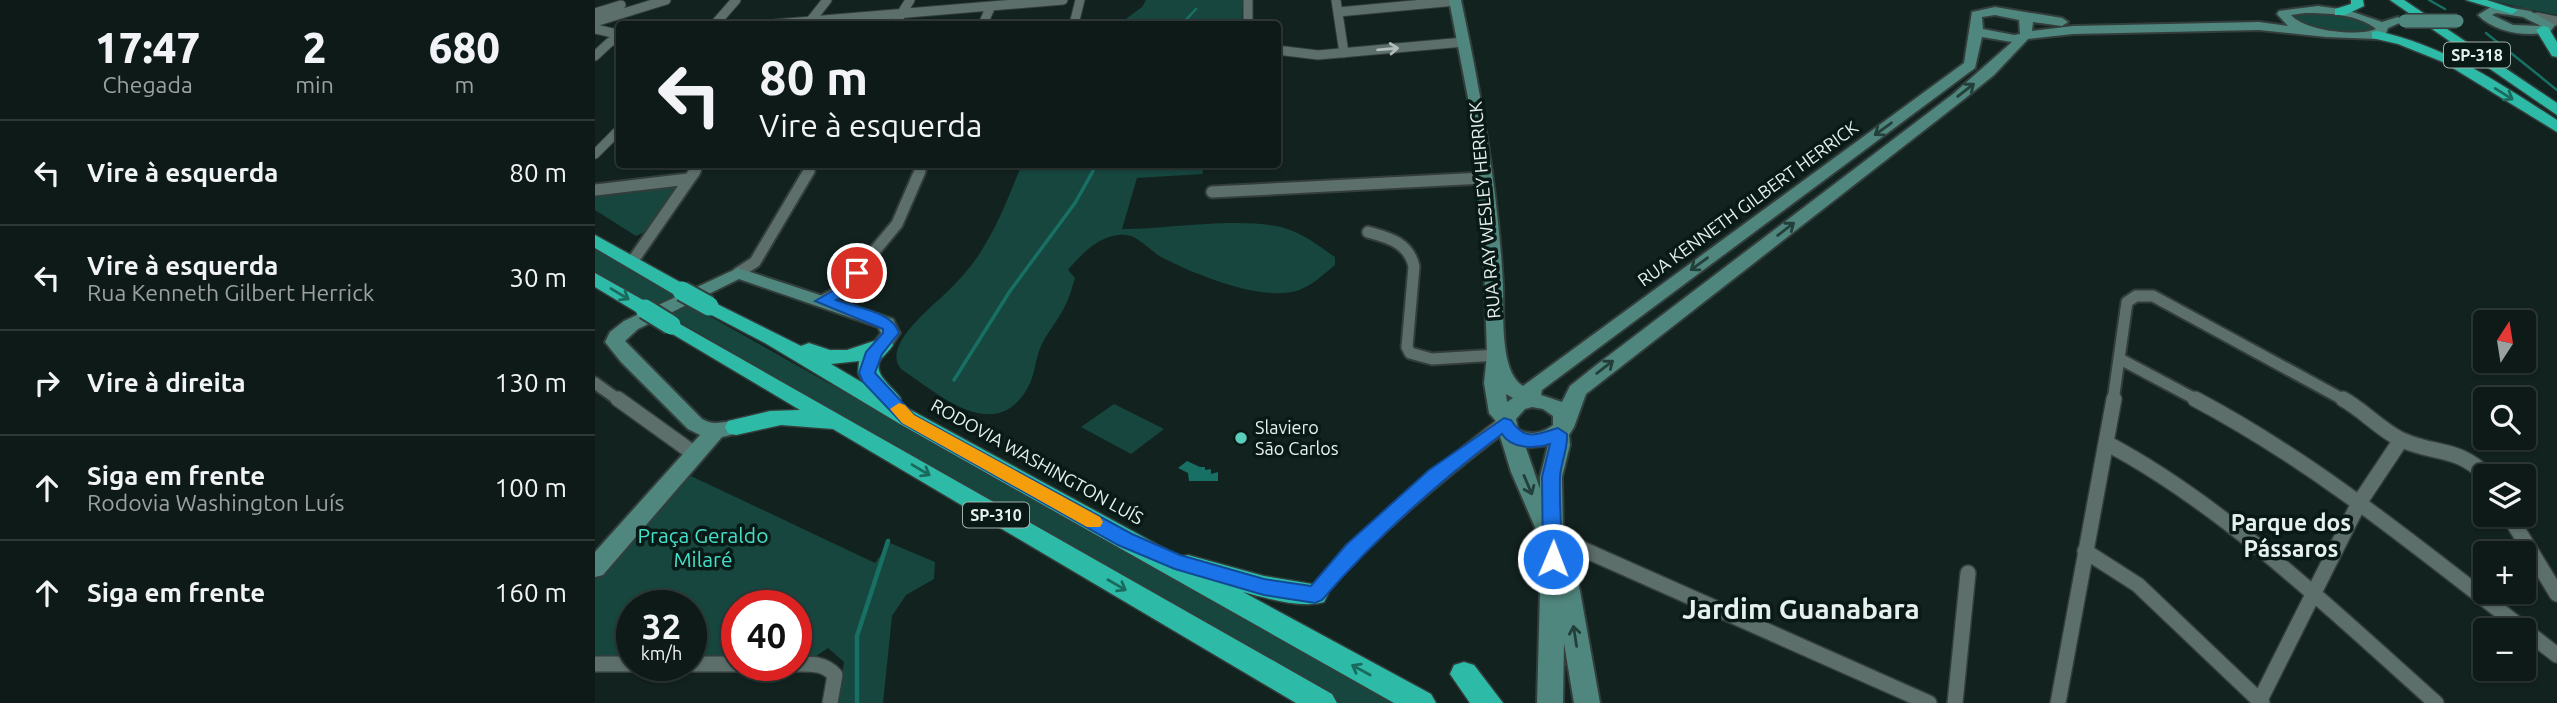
<!DOCTYPE html>
<html lang="pt">
<head>
<meta charset="utf-8">
<style>
	body { margin:0; font-family:Ubuntu,sans-serif; background:#1c2724; color:#f1f3f6; height:100vh; display:flex; flex-direction:column; font-size:26px; white-space:nowrap }
	* { box-sizing:border-box; margin:0 }
	p { font-size:23px; color:#9ba1a1 }
	.icon { flex:none; width:38px; height:38px; fill:none; stroke:currentColor; stroke-width:2; stroke-linecap:round; stroke-linejoin:round }
	.map { position:relative; flex:1; overflow:hidden }
	.panel { display:flex; flex-direction:column; background:#0e1a17; width:595px }
	.panel>* { flex:none }
	.hud { position:absolute; left:21px; top:21px; width:665px; height:147px; border-radius:7px; box-shadow:0 2px 5px #0004,0 0 0 2px #2e3836; background:#0e1a17; color:#f1f3f6; overflow:hidden }
	.needle { width:46px; rotate:12deg }
	.tools { position:absolute; left:1878px; top:310px; display:grid; gap:14px }
	.tools a { display:grid; place-items:center; width:63px; height:63px; border-radius:7px; background:#0e1a17; box-shadow:0 2px 5px #0004,0 0 0 2px #2e3836; font-size:35px }
	.speed { position:absolute; left:21px; top:590px; display:flex; gap:14px; font-size:35px; font-weight:700; text-align:center }
	.speed>* { display:grid; place-content:center; width:91px; height:91px; border-radius:50%; background:#0e1a17; box-shadow:0 2px 5px #0004,0 0 0 2px #2e3836; line-height:1 }
	.speed small { font-size:18px; font-weight:400 }
	.speed .limit { border:10px solid #d22; background:#fff; color:#111 }
	.pin { position:absolute; display:grid; place-items:center; width:60px; height:60px; color:#fff; margin:-30px; border:4px solid #fff; border-radius:50%; box-shadow:0 2px 7px #0007 }
	.me { position:absolute; width:77px; margin:-38px; rotate:1deg; stroke-linejoin:round; filter:drop-shadow(0 0 5px #0008) }
	.turn { display:flex; align-items:center; gap:24px; height:147px; padding:0 28px; font-size:32px }
	.turn .icon { width:91px; height:91px; stroke-width:2.5 }
	.turn b { display:block; font-size:49px; line-height:60px }
	.eta { display:flex; justify-content:space-evenly; align-items:center; height:119px; text-align:center }
	.eta b { font-size:42px; font-weight:800; line-height:49px }
	ul { padding:0; list-style:none }
	li { display:flex; align-items:center; gap:21px; height:105px; padding:0 28px; border-top:2px solid #2e3836 }
	li div { flex:1 }
	li b { display:block; font-size:26px }
	li em { font-style:normal }
	main { display:flex; flex:1; min-height:0 }
	.map>svg:first-child { display:block }
	.green { fill:#17463f }
	.water { fill:#186f63 }
	.lines { fill:none; stroke-linecap:round; stroke-linejoin:round }
	.stream-far2 { stroke:#186f63; stroke-width:2.5 }
	.stream-far1 { stroke:#186f63; stroke-width:3.5 }
	.stream { stroke:#186f63; stroke-width:4.5 }
	.street-far2-casing { stroke:#333d3b; stroke-width:11 }
	.street-far1-casing { stroke:#333d3b; stroke-width:15 }
	.street-casing { stroke:#333d3b; stroke-width:18 }
	.secondary-casing { stroke:#333d3b; stroke-width:4 }
	.highway-casing { stroke:#333d3b; stroke-width:3 }
	.street-far2 { stroke:#5d6f6b; stroke-width:9 }
	.street-far1 { stroke:#5d6f6b; stroke-width:11 }
	.street { stroke:#5d6f6b; stroke-width:15 }
	.secondary { fill:#4f867d; fill-rule:evenodd }
	.highway { fill:#2dbba7; fill-rule:evenodd }
	.secondary-bridge-casing { stroke:#333d3b; stroke-width:16; stroke-linecap:butt }
	.highway-bridge-casing { stroke:#333d3b; stroke-width:23; stroke-linecap:butt }
	.secondary-bridge { stroke:#4f867d; stroke-width:13 }
	.highway-bridge { stroke:#2dbba7; stroke-width:19 }
	.oneway { stroke:#afbcb9 }
	.oneway2 { stroke:#223f3a }
	.oneway3 { stroke:#1b6a5e }
	.route { fill:#1a73e8; stroke:#114b97; stroke-width:2 }
	.slow { fill:#f59e0b }
	.poi-dot { fill:#5bcebb; stroke:#091916; stroke-width:2.5 }
	.labels { text-anchor:middle; stroke-width:7; stroke-linejoin:round; paint-order:stroke }
	.shield { fill:#091916; stroke:#a4b0ac; stroke-width:2 }
	.shield-label { font-size:16px; font-weight:bold; fill:#e6f0ed }
	.street-label { font-size:18px; fill:#e6f0ed; stroke:#091916 }
	.poi-label { font-size:18px; fill:#e6f0ed; stroke:#091916; text-anchor:start }
	.near-park-label { font-size:21px; fill:#46e0c9; stroke:#091916 }
	.near-neighbourhood-label { font-size:23px; font-weight:bold; fill:#e6f0ed; stroke:#091916 }
	.near-district-label { font-size:28px; font-weight:bold; fill:#e6f0ed; stroke:#091916 }
</style>
</head>
<body>
<main>
<section class="panel">
<div class="eta">
<div><b>17:47</b><p>Chegada</p></div>
<div><b>2</b><p>min</p></div>
<div><b>680</b><p>m</p></div>
</div>
<ul>
<li><svg class="icon" aria-label="left" viewBox="0 0 24 24"><path d="M17 20v-9H6M10 6l-5 5 5 5"/></svg><div><b>Vire à esquerda</b></div><em>80 m</em></li>
<li><svg class="icon" aria-label="left" viewBox="0 0 24 24"><path d="M17 20v-9H6M10 6l-5 5 5 5"/></svg><div><b>Vire à esquerda</b><p>Rua Kenneth Gilbert Herrick</p></div><em>30 m</em></li>
<li><svg class="icon" aria-label="right" viewBox="0 0 24 24"><path d="M7 20v-9h11M14 6l5 5-5 5"/></svg><div><b>Vire à direita</b></div><em>130 m</em></li>
<li><svg class="icon" aria-label="ahead" viewBox="0 0 24 24"><path d="M12 20V5M6 11l6-6 6 6"/></svg><div><b>Siga em frente</b><p>Rodovia Washington Luís</p></div><em>100 m</em></li>
<li><svg class="icon" aria-label="ahead" viewBox="0 0 24 24"><path d="M12 20V5M6 11l6-6 6 6"/></svg><div><b>Siga em frente</b></div><em>160 m</em></li>
</ul>
</section>
<div class="map">
<svg width="1962" height="703" viewBox="0 0 1962 703">
	<rect width="100%" height="100%" fill="#12221f"/>
	<path class="green" d="M551 0H648L647 24H524L547 7Z
		M1894 0H1962V15L1955 14Z
		M1731 13 1761 16 1781 27C1771 35 1728 33 1715 29 1709 27 1702 21 1696 18L1702 14Z
		M427 164 610 165 607 174 542 178 527 229C573 229 646 216 689 228 708 233 724 246 740 257V265C729 274 718 285 704 290 668 303 599 274 566 257 556 251 542 235 530 235 507 233 487 253 473 270L480 278C477 287 475 296 471 304 464 320 450 334 444 351 440 363 439 377 433 387 401 447 342 393 306 369 285 345 341 304 355 289 365 279 375 268 383 256 403 226 413 198 427 164Z
		M83 185 52 231 41 236 0 210V191Z
		M0 249 84 297 60 308 0 272Z
		M91 303 803 703H742L69 313Z
		M519 404 569 429 536 454 486 427Z
		M96 476 280 563 295 543 340 562 339 579 311 595 297 616 288 703H243L249 662 233 648 214 661 201 660V606H142V659L96 658V606H37V657L0 656V574L89 477Z"/>
	<path class="water" d="M592 461 605 467H610V470L616 469V474L623 472V481H594L593 473 583 468Z"/>
	<g class="lines">
		<path class="stream-far2" d="M1834 0 1850 9
			M587 24 601 9
			M1891 33 1962 90
			M497 173 501 164"/>
		<path class="stream-far1" d="M359 380 415 291 480 203 498 171"/>
		<path class="stream" d="M262 703V636L293 541"/>
		<g class="street-far2-casing">
			<path id="street-far2" d="M653 0V24
				M741 0 749 53
				M743 12 861 1
				M0 13 26 5
				M1942 17 1962 21
				M0 22 71 0
				M120 24 141 0
				M180 24 468 0
				M213 24 232 0
				M300 24 315 0
				M388 24 396 6
				M479 24 485 0
				M0 29 18 33
				M682 50 723 55 869 42
				M0 56 15 42 24 39
				M0 154 24 130
				M99 173 105 164
				M213 173 218 164
				M324 173 328 164"/>
		</g>
		<g class="street-far1-casing">
			<path id="street-far1" d="M0 190 93 179
				M617 192 889 178
				M773 232C794 238 813 242 819 266L812 347 815 353 837 359 902 355
				M37 262 100 171
				M143 273 160 262 214 171
				M227 301 247 290 302 224 325 171
				M1525 359 1604 401
				M0 383 25 401
				M1518 401 1532 302 1541 296H1558L1751 401"/>
		</g>
		<g class="street-casing">
			<path id="street" d="M23 399 101 455
				M1600 399C1731 468 1845 566 1962 655
				M1748 399C1768 410 1787 431 1807 440 1840 455 1862 446 1892 476
				M1513 444C1630 506 1742 615 1841 703
				M1913 514 1962 594
				M958 536 1334 703
				M1490 551 1543 585 1667 703
				M720 594C777 530 841 476 909 424
				M0 664H37
				M96 664H142
				M201 664C216 664 229 663 240 675L235 703
				M1665 700 1764 503 1806 440
				M1360 703 1373 573
				M1463 703 1519 399"/>
		</g>
		<g class="secondary-casing">
			<path id="secondary" d="M854 0H866C886 94 903 189 908 285 909 312 904 372 928 386L1369 63 1377 12 1400 7 1467 18 1473 22 1467 26 1438 22 1437 31 1478 26 1664 22 1693 26 1682 14 1684 11 1723 6 1752 10 1787 22 1803 17 1809 21 1793 28 1791 33 1782 39 1731 37 1664 30 1478 34 1433 39 1399 75 1368 100 991 394 979 427 974 435 975 445 967 477 968 531 985 591 1005 703H979L969 643 968 703H942L946 554 949 548 916 472 900 420 894 413 889 383 892 355 889 261 880 152 874 103ZM1710 13C1732 13 1763 14 1781 29 1762 37 1710 31 1696 15ZM1400 15 1424 20 1425 34 1419 35 1388 29 1387 17ZM1387 37 1417 42 1358 94 1000 366 975 386 967 402 946 395 947 390 1380 68ZM911 394 918 398 912 402ZM937 407 948 409 958 416V425C948 433 935 436 923 429L921 419 930 409ZM953 445 945 477V489L931 448Z
				M1899 5 1935 11 1960 25 1955 32C1932 37 1900 33 1883 15ZM1901 13 1928 17 1946 26 1918 25 1897 15Z
				M143 268 298 319 305 333 295 348H281L278 344 286 333 283 327 144 279 43 329 30 341 107 419C121 428 134 418 148 422L151 427 148 432 127 437 8 575 0 577V552L105 435 93 429 26 362 10 342 15 332 29 321Z"/>
		</g>
		<g class="highway-casing">
			<path id="highway" d="M1756 0H1768L1769 6 1750 15H1740V9L1756 4Z
				M1795 0H1809L1962 103V115Z
				M1871 0H1892L1923 10 1917 14Z
				M1948 26 1953 27 1962 42V57L1957 56 1941 30Z
				M1782 31C1851 46 1904 83 1962 120V132L1848 62 1803 44 1777 38V32Z
				M0 235 94 287 97 291 87 297 80 295 0 248Z
				M0 273 57 305 60 309 57 313H43L0 287Z
				M114 300 206 346 214 343 235 350H252L288 338 295 339 298 345C295 350 290 354 286 359 276 374 299 387 306 399L303 403 585 557 593 555 669 576 729 586 733 594 729 602C706 609 671 598 648 592L836 694 841 703H799L305 424 170 343 107 310 104 306 107 302ZM264 361 263 373 268 383 236 364Z
				M76 319 737 694 742 703H701L238 429 186 425 141 435 133 433 130 427 133 421 175 411 205 410 69 329 66 325 69 321Z
				M869 662 879 665 908 703H875L855 674 859 665Z"/>
		</g>
		<use href="#street-far2" class="street-far2"/>
		<use href="#street-far1" class="street-far1"/>
		<use href="#street" class="street"/>
		<use href="#secondary" class="secondary"/>
		<use href="#highway" class="highway"/>
		<g class="secondary-bridge-casing">
			<path id="secondary-bridge" d="M1810 21H1862"/>
		</g>
		<g class="highway-bridge-casing">
			<path id="highway-bridge" d="M87 291 114 306
				M50 309 76 325"/>
		</g>
		<use href="#secondary-bridge" class="secondary-bridge"/>
		<use href="#highway-bridge" class="highway-bridge"/>
	</g>
	<defs><path id="oneway-shaft" d="M-6 0H5M1.5-3L5.5 0L1.5 3" fill="none" stroke-width="1.6" stroke-linecap="round" stroke-linejoin="round" transform="scale(1.75)"/></defs>
	<use class="oneway" href="#oneway-shaft" transform="translate(793 49) rotate(-5)"/>
	<g class="oneway2">
		<use href="#oneway-shaft" transform="translate(1371 90) rotate(-38)"/>
		<use href="#oneway-shaft" transform="translate(1288 129) rotate(144)"/>
		<use href="#oneway-shaft" transform="translate(1191 229) rotate(-38)"/>
		<use href="#oneway-shaft" transform="translate(1104 264) rotate(144)"/>
		<use href="#oneway-shaft" transform="translate(1010 367) rotate(-38)"/>
		<use href="#oneway-shaft" transform="translate(933 485) rotate(67)"/>
		<use href="#oneway-shaft" transform="translate(980 636) rotate(-99)"/>
	</g>
	<g class="oneway3">
		<use href="#oneway-shaft" transform="translate(1909 94) rotate(32)"/>
		<use href="#oneway-shaft" transform="translate(25 294) rotate(31)"/>
		<use href="#oneway-shaft" transform="translate(326 470) rotate(31)"/>
		<use href="#oneway-shaft" transform="translate(522 585) rotate(30)"/>
		<use href="#oneway-shaft" transform="translate(766 670) rotate(-151)"/>
	</g>
	<path class="route" d="M262 269 269 273 249 296 241 300C259 307 299 312 304 333L287 354 280 373 319 415 537 534 585 555 669 579 716 586 751 545 834 470 909 418 916 420C930 442 942 434 963 428L972 434C973 449 966 461 965 477 964 504 967 532 967 559L965 564 958 567 951 564 948 559 947 477 955 444C941 449 916 449 907 434 841 484 781 537 727 600L720 603 669 595 580 569 523 545 307 423 268 382 264 373 271 352 288 333V329L220 301 239 290 257 270Z"/>
	<path class="slow" d="M304 403 310 405 319 415 505 517 508 522 505 527H492L307 423 295 409Z"/>
	<circle class="poi-dot" cx="646" cy="438" r="7"/>
	<g class="labels">
		<g class="shield">
			<rect x="1849" y="42.5" width="66" height="25" rx="5"/>
			<rect x="368" y="502.5" width="66" height="25" rx="5"/>
		</g>
		<g class="shield-label">
			<text x="1882" y="61">SP-318</text>
			<text x="401" y="521">SP-310</text>
		</g>
		<g class="street-label">
			<text transform="translate(1153 204) rotate(-36)" y="6">RUA KENNETH GILBERT HERRICK</text>
			<text transform="translate(890 210) rotate(-95)" y="6">RUA RAY WESLEY HERRICK</text>
			<text transform="translate(442 462) rotate(29)" y="6">RODOVIA WASHINGTON LUÍS</text>
		</g>
		<g class="poi-label">
			<text x="660" y="434">Slaviero<tspan x="660" dy="21">São Carlos</tspan></text>
		</g>
		<g class="near-park-label">
			<text x="108" y="543">Praça Geraldo<tspan x="108" dy="24">Milaré</tspan></text>
		</g>
		<g class="near-neighbourhood-label">
			<text x="1696" y="531">Parque dos<tspan x="1696" dy="26">Pássaros</tspan></text>
		</g>
		<g class="near-district-label">
			<text x="1206" y="619">Jardim Guanabara</text>
		</g>
	</g>
</svg>
<div class="tools">
<a><svg class="needle" viewBox="-14 -14 28 28"><path d="M0-13l5 13h-10z" fill="#e53935"/><path d="M0 13l5-13h-10z" fill="#9ba1a1"/></svg></a>
<a><svg class="icon" aria-label="search" viewBox="0 0 24 24"><circle cx="10" cy="10" r="6"/><path d="M15 15l6 6"/></svg></a>
<a><svg class="icon" aria-label="layers" viewBox="0 0 24 24"><path d="M12 4l9 5-9 5-9-5zM3 14l9 5 9-5"/></svg></a>
<a>+</a>
<a>−</a>
</div>
<div class="speed"><div>32<small>km/h</small></div><div class="limit">40</div></div>
<div class="pin" style="left:262px;top:273px;background:#d93025"><svg class="icon" aria-label="arrive" viewBox="0 0 24 24"><path d="M6 21V4h12l-3 4 3 4H6"/></svg></div>
<svg class="me" style="left:958px;top:559px" viewBox="-20 -20 40 40"><circle r="17" fill="#1a73e8" stroke="#fff" stroke-width="3"/><path d="M0-11L8 9 0 5-8 9z" fill="#fff"/></svg>
<div class="hud">
<div class="turn"><svg class="icon" aria-label="left" viewBox="0 0 24 24"><path d="M17 20v-9H6M10 6l-5 5 5 5"/></svg><div><b>80 m</b>Vire à esquerda</div></div>
</div>
</div>
</main>
</body>
</html>
